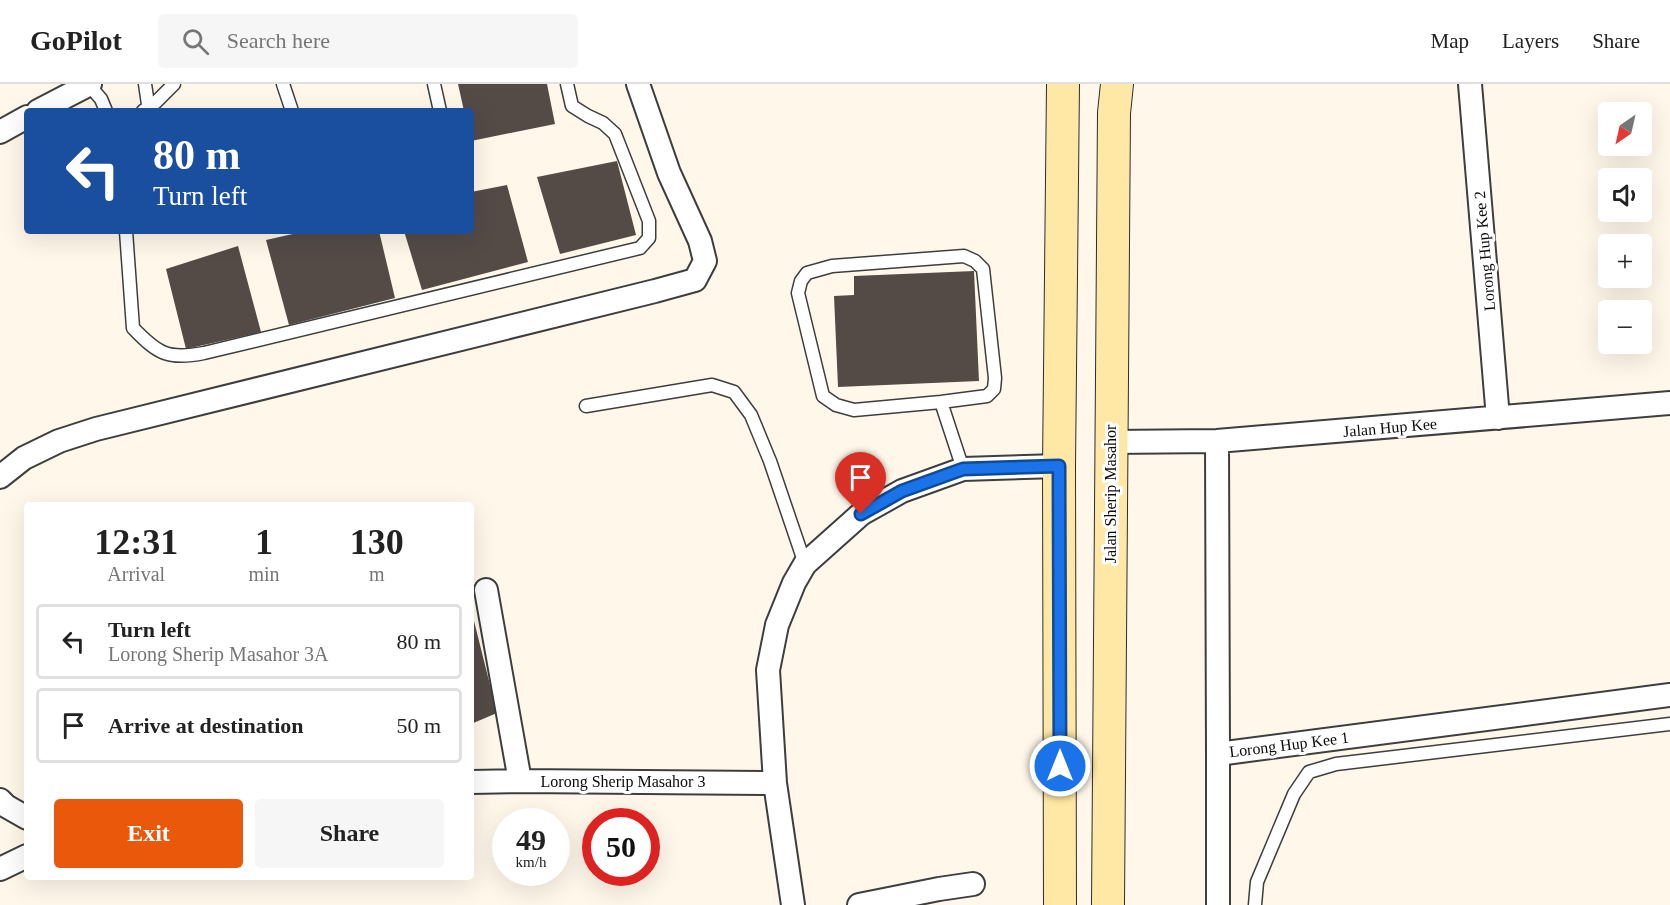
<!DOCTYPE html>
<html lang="en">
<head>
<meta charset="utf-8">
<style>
	body { margin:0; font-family:"Times New Roman",serif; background:#f6f6f6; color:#222; height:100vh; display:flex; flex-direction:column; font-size:22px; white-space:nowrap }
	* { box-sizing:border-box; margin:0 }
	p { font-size:20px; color:#767676 }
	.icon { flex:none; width:33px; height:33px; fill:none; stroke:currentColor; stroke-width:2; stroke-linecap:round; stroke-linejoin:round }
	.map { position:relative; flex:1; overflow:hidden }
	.panel { position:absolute; left:24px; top:418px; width:450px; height:378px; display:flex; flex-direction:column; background:#fff; border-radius:6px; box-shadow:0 6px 24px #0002 }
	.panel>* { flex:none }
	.top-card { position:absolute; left:24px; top:24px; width:450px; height:126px; border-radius:6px; box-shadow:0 6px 24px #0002; background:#1a4fa0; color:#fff; overflow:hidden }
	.needle { width:39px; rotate:214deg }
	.controls { position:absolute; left:1598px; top:18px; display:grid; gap:12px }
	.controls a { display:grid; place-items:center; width:54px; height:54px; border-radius:6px; background:#fff; box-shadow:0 6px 24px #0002; font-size:30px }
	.speed { position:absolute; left:492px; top:724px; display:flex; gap:12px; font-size:30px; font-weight:700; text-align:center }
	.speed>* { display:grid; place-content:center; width:78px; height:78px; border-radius:50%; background:#fff; box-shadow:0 6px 24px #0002; line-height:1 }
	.speed small { font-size:15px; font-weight:400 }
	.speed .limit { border:9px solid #d22; background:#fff; color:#111 }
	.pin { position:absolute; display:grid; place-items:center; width:51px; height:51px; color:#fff; margin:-62px -26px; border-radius:50% 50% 50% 0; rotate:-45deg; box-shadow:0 0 6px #0007 }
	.pin .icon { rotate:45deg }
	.me { position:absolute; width:66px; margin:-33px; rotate:0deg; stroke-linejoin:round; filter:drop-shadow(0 0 4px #0008) }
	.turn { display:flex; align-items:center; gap:21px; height:126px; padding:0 30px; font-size:27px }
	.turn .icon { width:78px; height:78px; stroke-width:2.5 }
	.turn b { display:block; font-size:42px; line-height:51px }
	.eta { display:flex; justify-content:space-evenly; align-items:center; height:102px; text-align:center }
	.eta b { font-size:36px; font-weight:800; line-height:42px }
	.primary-button { display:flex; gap:12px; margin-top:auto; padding:12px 30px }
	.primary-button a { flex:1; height:69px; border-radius:6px; background:#ea580c; color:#fff; font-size:24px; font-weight:800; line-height:69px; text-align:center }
	.primary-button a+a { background:#f6f6f6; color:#222 }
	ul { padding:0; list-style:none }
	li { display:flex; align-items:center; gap:18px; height:75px; margin:0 12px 9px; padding:0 18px; border:3px solid #e0e0e0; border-radius:6px }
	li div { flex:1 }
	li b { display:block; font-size:22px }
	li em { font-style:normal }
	header { display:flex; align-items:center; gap:36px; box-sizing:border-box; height:84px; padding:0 30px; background:#fff; border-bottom:2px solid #e0e0e0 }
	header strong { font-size:28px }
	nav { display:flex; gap:33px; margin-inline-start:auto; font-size:21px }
	.search { width:420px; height:54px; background:#f6f6f6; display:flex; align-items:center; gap:15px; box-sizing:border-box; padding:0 21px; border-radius:6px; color:#767676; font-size:22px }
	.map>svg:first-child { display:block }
	.building { fill:#544b47 }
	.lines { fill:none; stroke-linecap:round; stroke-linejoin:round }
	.lane-casing { stroke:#3e3e3e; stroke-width:15 }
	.street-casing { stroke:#3e3e3e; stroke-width:26 }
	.secondary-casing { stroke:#2d2d2d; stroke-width:34 }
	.lane { stroke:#fff; stroke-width:12 }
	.street { stroke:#fff; stroke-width:22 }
	.secondary { stroke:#ffe7a5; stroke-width:32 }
	.route-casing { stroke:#114b97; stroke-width:15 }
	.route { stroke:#1a73e8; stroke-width:10 }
	.labels { text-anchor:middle; stroke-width:6; stroke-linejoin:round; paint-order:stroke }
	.street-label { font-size:16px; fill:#0b0b0b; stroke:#fff }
</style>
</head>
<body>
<header>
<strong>GoPilot</strong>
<div class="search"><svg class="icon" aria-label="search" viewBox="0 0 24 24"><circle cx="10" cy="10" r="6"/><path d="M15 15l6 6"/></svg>Search here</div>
<nav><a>Map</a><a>Layers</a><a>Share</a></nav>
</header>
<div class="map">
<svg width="1670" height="821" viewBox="0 0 1670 821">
	<rect width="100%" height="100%" fill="#fff8ea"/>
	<path class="building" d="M458 0H547L555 40 471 57V27H464Z
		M617 77 636 151 560 170 537 93Z
		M507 101 528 178 422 206 404 147H471V108Z
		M306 147H379L395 214 289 241 266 156Z
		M238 162 261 248 186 265 166 185Z
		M974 187 979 297 838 303 834 212 854 211V192Z
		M471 525 497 629 471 640Z"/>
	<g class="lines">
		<g class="lane-casing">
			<path id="lane" d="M88 0 101 15 106 27
				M145 0 149 27
				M283 0 292 27
				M434 0 440 27
				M143 27 156 18 174 0
				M126 147 133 244C158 270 168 276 204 269L640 164 649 154V137L615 50 603 39 588 32 572 22 567 0
				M964 172 975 177 983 185 995 294 994 305 987 312 941 318 854 326 836 321 823 312 798 209 801 197 807 189 832 182Z
				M941 318 963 385
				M586 322 712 301 734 308 751 331 770 377 805 480
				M1255 821 1257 798 1294 710 1309 688 1336 680 1670 640"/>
		</g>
		<g class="street-casing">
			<path id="street" d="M1470 0 1498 334
				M38 27 90 0
				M0 48 27 33
				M1217 357 1218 670 1670 611
				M1111 358 1217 357 1670 319
				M0 393 24 374 59 357 96 345 655 207 695 196 705 177 700 157 669 89 638 0
				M486 506 520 697
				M471 698 520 697 775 699
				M0 716 6 722 27 734
				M0 785 27 772
				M793 821 775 699 768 586 777 541 794 499 805 480 861 430 902 407 963 385 1059 382
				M859 821 939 805 973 800
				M1218 821V670"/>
		</g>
		<g class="secondary-casing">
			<path id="secondary" d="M1060 821 1059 382 1063 0
				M1108 821 1114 29 1117 0"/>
		</g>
		<use href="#lane" class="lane"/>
		<use href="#street" class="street"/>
		<use href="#secondary" class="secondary"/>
	</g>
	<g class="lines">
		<g class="route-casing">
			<path id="route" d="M861 430 902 407 963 385 1059 382 1060 682"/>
		</g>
		<use href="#route" class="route"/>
	</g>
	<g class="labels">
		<g class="street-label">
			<text transform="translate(1484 167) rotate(-95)" y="6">Lorong Hup Kee 2</text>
			<text transform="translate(1390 343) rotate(-5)" y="6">Jalan Hup Kee</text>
			<text transform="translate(1110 410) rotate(-90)" y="6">Jalan Sherip Masahor</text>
			<text transform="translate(1289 660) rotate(-7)" y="6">Lorong Hup Kee 1</text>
			<text x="623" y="703">Lorong Sherip Masahor 3</text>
		</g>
	</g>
</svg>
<div class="controls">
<a><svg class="needle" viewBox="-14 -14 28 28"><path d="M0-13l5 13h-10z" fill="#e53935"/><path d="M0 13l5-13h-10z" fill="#767676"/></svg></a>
<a><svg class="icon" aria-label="sound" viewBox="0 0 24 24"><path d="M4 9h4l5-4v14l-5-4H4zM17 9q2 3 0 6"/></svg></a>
<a>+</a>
<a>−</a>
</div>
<div class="speed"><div>49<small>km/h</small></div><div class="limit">50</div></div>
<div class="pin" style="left:861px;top:430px;background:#d93025"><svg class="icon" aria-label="arrive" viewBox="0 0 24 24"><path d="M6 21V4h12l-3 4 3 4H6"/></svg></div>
<svg class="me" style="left:1060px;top:682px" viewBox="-20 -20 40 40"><circle r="17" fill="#1a73e8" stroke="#fff" stroke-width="3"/><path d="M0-11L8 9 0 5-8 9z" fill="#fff"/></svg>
<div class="top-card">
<div class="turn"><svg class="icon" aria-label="left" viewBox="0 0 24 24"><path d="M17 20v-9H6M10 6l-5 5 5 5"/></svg><div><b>80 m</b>Turn left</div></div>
</div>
<section class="panel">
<div class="eta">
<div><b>12:31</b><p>Arrival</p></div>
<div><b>1</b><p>min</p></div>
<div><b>130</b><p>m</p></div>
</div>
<ul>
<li><svg class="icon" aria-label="left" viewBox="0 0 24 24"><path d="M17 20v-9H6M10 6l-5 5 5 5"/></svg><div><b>Turn left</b><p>Lorong Sherip Masahor 3A</p></div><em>80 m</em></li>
<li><svg class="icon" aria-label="arrive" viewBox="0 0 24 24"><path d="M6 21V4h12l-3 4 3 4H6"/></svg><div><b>Arrive at destination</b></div><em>50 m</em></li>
</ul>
<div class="primary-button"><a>Exit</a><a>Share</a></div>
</section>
</div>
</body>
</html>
